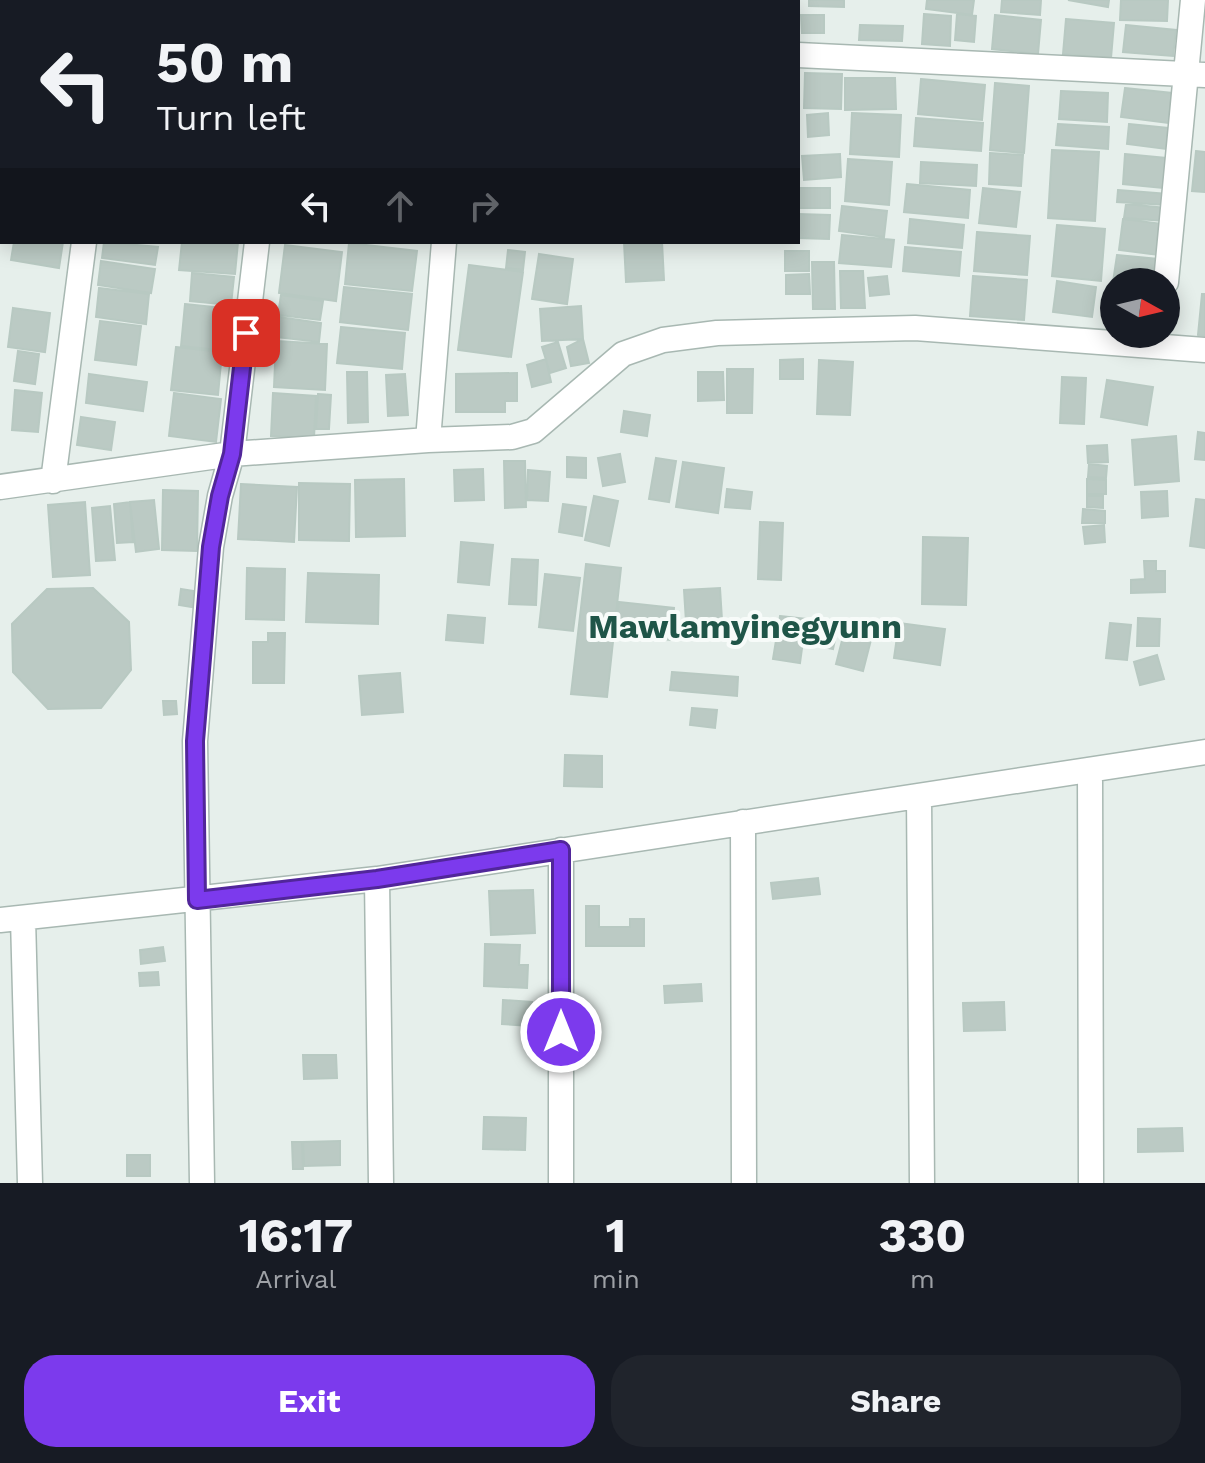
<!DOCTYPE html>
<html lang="en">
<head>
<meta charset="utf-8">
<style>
	body { margin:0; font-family:"Work Sans",sans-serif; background:#20242c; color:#f1f3f6; height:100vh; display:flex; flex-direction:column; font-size:30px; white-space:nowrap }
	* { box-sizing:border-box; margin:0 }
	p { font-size:26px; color:#9ea1a6 }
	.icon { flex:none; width:44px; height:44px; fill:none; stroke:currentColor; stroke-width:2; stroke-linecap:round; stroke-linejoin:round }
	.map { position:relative; height:1183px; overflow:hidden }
	.side { display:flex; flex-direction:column; background:#171b24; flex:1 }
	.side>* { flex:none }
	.banner { position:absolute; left:0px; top:0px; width:800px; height:244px; box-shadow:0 4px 20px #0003; background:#171b24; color:#f1f3f6; overflow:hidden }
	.needle { width:52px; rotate:98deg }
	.fabs { position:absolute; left:1100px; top:268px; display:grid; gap:16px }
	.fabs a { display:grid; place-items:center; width:80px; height:80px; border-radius:50%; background:#171b24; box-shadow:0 4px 20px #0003; font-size:40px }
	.pin { position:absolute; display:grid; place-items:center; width:68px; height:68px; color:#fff; margin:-34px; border-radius:16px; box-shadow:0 4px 12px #0006 }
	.me { position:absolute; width:88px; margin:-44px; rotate:0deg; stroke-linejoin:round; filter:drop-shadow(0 0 6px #0008) }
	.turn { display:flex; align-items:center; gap:28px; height:168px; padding:0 24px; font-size:36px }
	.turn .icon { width:104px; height:104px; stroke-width:2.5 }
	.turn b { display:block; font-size:56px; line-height:68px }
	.lanes { display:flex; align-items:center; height:76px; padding:0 24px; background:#0003; justify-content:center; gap:40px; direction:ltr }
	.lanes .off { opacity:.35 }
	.eta { display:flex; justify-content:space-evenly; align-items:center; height:136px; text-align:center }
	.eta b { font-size:48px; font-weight:700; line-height:56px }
	.button { display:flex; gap:16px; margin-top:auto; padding:16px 24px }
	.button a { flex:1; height:92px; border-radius:32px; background:#7c3aed; color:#fff; font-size:32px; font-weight:700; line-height:92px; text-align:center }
	.button a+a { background:#20242c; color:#f1f3f6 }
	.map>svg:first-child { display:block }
	.building { fill:#bbcac4; stroke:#b8c9c2; stroke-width:2 }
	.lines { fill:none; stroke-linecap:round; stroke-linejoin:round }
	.minor-casing { stroke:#a8b8b2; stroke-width:27 }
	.minor { stroke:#fff; stroke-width:24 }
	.route-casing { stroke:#51269a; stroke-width:20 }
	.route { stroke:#7c3aed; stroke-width:14 }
	.labels { text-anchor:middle; stroke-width:8; stroke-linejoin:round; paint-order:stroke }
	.district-label { font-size:34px; font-weight:bold; fill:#1f5548; stroke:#f7fbf9 }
</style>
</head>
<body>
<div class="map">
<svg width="1205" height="1183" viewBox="0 0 1205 1183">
	<rect width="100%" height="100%" fill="#e6efeb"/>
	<path class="building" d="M809 0H844V7L809 6Z
		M927 0H974L972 15 926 9Z
		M1002 0H1041L1040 15 1001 12Z
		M1068 0H1109L1108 7Z
		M1121 0H1168L1167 21 1120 20Z
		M924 14 951 16 950 46 922 44Z
		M957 14 976 16 974 42 955 40Z
		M801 15H824V33H802Z
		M995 15 1041 20 1038 54 992 49Z
		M1066 19 1114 23 1111 58 1063 54Z
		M860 25 903 26 902 41 859 40Z
		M1126 25 1176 30 1173 56 1123 52Z
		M805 73 842 74 841 109 804 108Z
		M845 78H895L896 109 845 110Z
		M921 79 985 85 982 120 918 114Z
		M995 83 1029 86 1024 153 990 150Z
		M1125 88 1172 93 1168 123 1121 117Z
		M1061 91 1108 93 1107 122 1059 119Z
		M828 113 829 135 808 137 807 115Z
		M852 113 901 115 899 157 850 154Z
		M916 118 983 123 981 151 914 146Z
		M1058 124 1109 127 1108 149 1056 145Z
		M1129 124 1168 128 1166 149 1127 144Z
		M1052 150 1099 152 1095 221 1048 218Z
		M1196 151 1205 152V192L1192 191Z
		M990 153 1023 155 1021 186 989 184Z
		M840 154 841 177 804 180 802 156Z
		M1125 154 1166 158 1163 188 1123 184Z
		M848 159 892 162 889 205 845 201Z
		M921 162 977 165 976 186 920 183Z
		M907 184 970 190 968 218 904 212Z
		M798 188H830V208H798Z
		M983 188 1020 192 1016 227 979 223Z
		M1118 190 1168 194 1167 205 1117 202Z
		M1126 204 1166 208 1165 221 1124 218Z
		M842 206 887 211 884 237 839 231Z
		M798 214 830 215 829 239 798 238Z
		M910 219 964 225 962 248 908 243Z
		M1123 219 1163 224 1159 255 1119 250Z
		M1057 225 1105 229 1101 281 1052 276Z
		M977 232 1030 236 1027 275 974 271Z
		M842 235 894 240 891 267 839 263Z
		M14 242H63L59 268 11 260Z
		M104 242 158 247 155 265 102 258Z
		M182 242H238L235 274 179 270Z
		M624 242H662L664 280 626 282Z
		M349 243 417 251 412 291 345 284Z
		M285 245 342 252 336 301 279 293Z
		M905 247 961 252 959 276 903 271Z
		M508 250 525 252 523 270 506 268Z
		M785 251H809V271H785Z
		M539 254 573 259 567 304 532 299Z
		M1117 255 1158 259 1155 282H1113Z
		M101 261 155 269 151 293 98 285Z
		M812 262H834L835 309H813Z
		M469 265 523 272 511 357 458 350Z
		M840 271H863L865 308H841Z
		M192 273 234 277 231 305 190 301Z
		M809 274 810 294H786V275Z
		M887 276 889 294 870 296 868 278Z
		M973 276 1027 280 1024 320 970 316Z
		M1057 281 1096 287 1092 317 1053 312Z
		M344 287 412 294 408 330 340 322Z
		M99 288 149 294 146 324 96 317Z
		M1202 294H1205V336L1198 335Z
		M281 295 323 301 320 320 278 315Z
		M185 304 232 309 227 351 181 346Z
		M581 306 583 339 542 341 540 309Z
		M13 308 50 313 45 352 8 347Z
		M279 317 321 323 319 342 277 337Z
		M100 321 141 326 136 365 95 360Z
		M341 327 405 333 402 369 337 363Z
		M583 339 589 363 571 366 567 347Z
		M276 341 327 344 325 390 274 387Z
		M558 342 566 368 550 373 542 347Z
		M176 347 222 352 218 395 171 390Z
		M18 351 39 354 35 384 14 381Z
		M546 359 551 382 532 387 527 365Z
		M803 359V379H780V360Z
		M819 360 853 362 850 415 817 414Z
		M727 369H753L752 413H727Z
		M347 372H367L368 422 348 423Z
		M698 372H723L724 400 698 401Z
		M517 373V401H505V412H456V374Z
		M89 374 147 382 143 411 86 403Z
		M405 374 408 415 388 416 386 375Z
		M1062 377 1086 378 1084 424 1060 423Z
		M1107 380 1153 387 1147 425 1101 417Z
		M15 390 42 393 38 432 12 430Z
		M174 393 221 399 216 442 169 436Z
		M273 393 316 396 314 438 271 436Z
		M318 394 331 395 329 429H316Z
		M624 411 650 415 647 436 621 432Z
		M81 417 115 422 111 450 77 445Z
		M1198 432 1205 433V460L1195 459Z
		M1176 436 1179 481 1135 485 1132 440Z
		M1107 445 1108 462 1088 463 1087 446Z
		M620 454 625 482 603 486 598 458Z
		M567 457 586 458V478L567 477Z
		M656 458 676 461 669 502 649 499Z
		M504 461H525L526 507 505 508Z
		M683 462 724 468 718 513 676 507Z
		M1089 464 1107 466 1106 478 1088 477Z
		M483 469 484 500 455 501 454 470Z
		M528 470 550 472 548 501 527 500Z
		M404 479 405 536 356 537 355 480Z
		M1087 479 1106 480V494H1087Z
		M299 483 350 484 349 541 299 540Z
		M241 484 297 487 294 542 238 539Z
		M727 489 752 492 750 509 725 507Z
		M163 490 198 491 197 551 162 550Z
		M1167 491 1168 516 1142 518 1141 492Z
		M594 496 618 501 609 546 585 540Z
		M1087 496H1103V508L1087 507Z
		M1196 499 1205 500V548L1190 546Z
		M154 500 159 549 136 552 130 502Z
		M85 502 90 575 53 577 48 505Z
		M130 502 133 542 117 543 114 504Z
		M563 504 586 507 582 536 559 532Z
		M110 506 115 560 96 561 92 508Z
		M1083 509 1105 511V523H1082Z
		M760 522 783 523 781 580 758 579Z
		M1104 525 1105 542 1085 544 1083 527Z
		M923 537 968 538 966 605 922 604Z
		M461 542 493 545 489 585 458 582Z
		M512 559 538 560 536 605 509 604Z
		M1144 561H1156V571H1165V592L1131 593V580L1145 579Z
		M586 564 621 568 607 697 571 694Z
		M247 568 285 569 284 620 246 619Z
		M308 573 379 575 378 624 306 622Z
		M545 574 580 578 573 631 539 627Z
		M93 588 129 622 131 670 101 708 48 709 13 672 12 624 47 589Z
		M720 588 723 636 687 638 684 590Z
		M181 589 194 591 192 607 179 605Z
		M619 602 674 608 671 640 616 635Z
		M448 615 485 618 483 643 446 640Z
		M780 616 806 619 800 663 773 659Z
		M1138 618 1160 619 1159 646H1137Z
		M818 622 838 626 833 649 814 645Z
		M899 623 945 629 940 665 894 658Z
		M1110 623 1131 625 1127 660 1106 658Z
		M846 625 873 632 863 671 836 664Z
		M268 633H285L284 683H253V642H268Z
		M1157 655 1164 679 1140 685 1134 662Z
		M672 672 738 677 737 696 670 690Z
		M400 673 403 712 362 715 359 676Z
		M163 701H176L177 714 164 715Z
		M692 708 717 710 715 728 690 725Z
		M565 755 602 756V787L564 786Z
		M818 878 820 894 773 899 771 883Z
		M533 890 535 933 491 935 489 891Z
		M586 906H599V927H630V919H644V946H586Z
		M485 944 520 945 519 965H528L527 988 484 986Z
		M163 947 165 961 141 964 140 950Z
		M158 972 159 985 140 986 139 973Z
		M701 984 702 1001 665 1003 664 986Z
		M503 1000 532 1002 530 1026 502 1024Z
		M1004 1002 1005 1030 964 1031 963 1003Z
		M303 1055H336L337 1078 304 1079Z
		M484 1117 526 1118 525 1150 483 1149Z
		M1182 1128 1183 1151 1138 1152V1129Z
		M340 1141V1165L304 1166 303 1142Z
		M292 1142H302L303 1169H293Z
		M127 1155H150V1176H127Z"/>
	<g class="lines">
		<g class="minor-casing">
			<path id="minor" d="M115 2 116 0
				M463 2V0
				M0 21H2
				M798 55 1205 75
				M1166 282 1193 0
				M428 440 444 242
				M53 481 84 242
				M0 487 232 454 428 440 512 437 533 431 623 354 663 340 717 333 915 328 1205 350
				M1090 770 1091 1183
				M919 796 922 1183
				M743 822 744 1183
				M377 879 381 1183
				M23 918 30 1183
				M0 920 377 879 1205 752
				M202 1183 195 741 211 547 220 496 232 454 257 242
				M561 1183V850"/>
		</g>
		<use href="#minor" class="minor"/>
	</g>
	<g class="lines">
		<g class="route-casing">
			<path id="route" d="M246 333 232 454 220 496 211 547 202 658 195 741 197 900 377 879 561 850V1032"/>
		</g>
		<use href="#route" class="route"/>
	</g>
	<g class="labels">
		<g class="district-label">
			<text x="745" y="638">Mawlamyinegyunn</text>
		</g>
	</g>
</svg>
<div class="fabs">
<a><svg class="needle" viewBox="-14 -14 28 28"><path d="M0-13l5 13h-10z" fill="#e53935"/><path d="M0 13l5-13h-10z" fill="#9ea1a6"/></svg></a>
</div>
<div class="pin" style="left:246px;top:333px;background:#d93025"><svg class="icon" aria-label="arrive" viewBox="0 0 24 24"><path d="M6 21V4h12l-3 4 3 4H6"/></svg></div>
<svg class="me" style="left:561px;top:1032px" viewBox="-20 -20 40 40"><circle r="17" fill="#7c3aed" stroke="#fff" stroke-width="3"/><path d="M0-11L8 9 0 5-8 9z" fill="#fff"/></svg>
<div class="banner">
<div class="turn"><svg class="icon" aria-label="left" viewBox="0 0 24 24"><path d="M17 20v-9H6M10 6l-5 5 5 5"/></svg><div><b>50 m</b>Turn left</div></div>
<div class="lanes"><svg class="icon" aria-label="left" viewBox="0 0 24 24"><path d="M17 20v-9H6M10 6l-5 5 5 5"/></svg><svg class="icon off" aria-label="ahead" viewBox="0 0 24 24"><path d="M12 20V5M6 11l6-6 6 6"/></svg><svg class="icon off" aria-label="right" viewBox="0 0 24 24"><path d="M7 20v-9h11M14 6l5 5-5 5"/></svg></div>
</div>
</div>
<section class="side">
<div class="eta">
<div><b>16:17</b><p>Arrival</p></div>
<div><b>1</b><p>min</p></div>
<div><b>330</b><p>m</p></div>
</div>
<div class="button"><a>Exit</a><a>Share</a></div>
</section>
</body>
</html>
